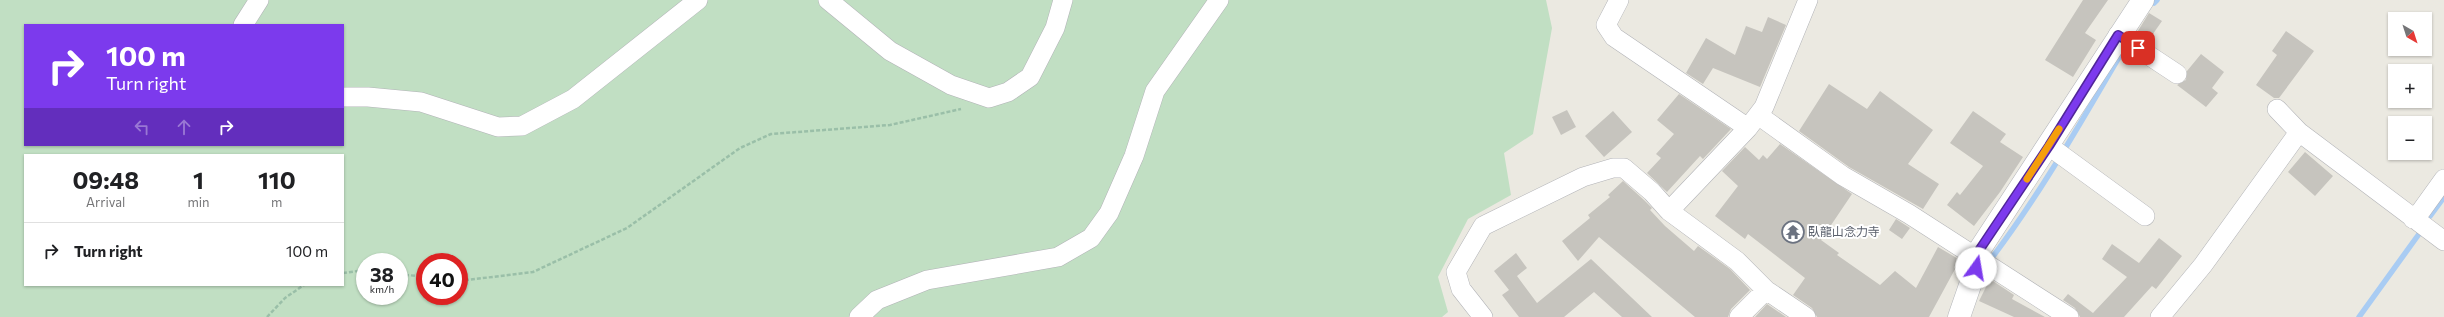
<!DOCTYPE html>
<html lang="en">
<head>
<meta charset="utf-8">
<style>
	body { margin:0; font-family:Commissioner,"Noto Sans JP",sans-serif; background:#f6f6f6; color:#202124; height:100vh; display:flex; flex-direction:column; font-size:15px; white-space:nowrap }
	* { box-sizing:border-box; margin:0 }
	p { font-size:13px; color:#757577 }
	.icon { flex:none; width:22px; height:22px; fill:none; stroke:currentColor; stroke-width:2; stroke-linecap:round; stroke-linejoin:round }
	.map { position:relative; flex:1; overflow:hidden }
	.sheet { position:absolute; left:24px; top:154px; width:320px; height:132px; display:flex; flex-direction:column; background:#fff; border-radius:0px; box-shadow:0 1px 3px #0004 }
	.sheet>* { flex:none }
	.hud { position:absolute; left:24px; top:24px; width:320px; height:122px; border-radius:0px; box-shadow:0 1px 3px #0004; background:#7c3aed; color:#fff; overflow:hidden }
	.needle { width:26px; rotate:141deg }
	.fabs { position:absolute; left:2388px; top:12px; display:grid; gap:8px }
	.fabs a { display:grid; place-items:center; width:44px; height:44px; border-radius:0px; background:#fff; box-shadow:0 1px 3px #0004; font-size:20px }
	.speed { position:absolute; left:356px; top:253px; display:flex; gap:8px; font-size:20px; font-weight:700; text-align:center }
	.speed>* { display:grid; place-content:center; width:52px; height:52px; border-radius:50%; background:#fff; box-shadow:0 1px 3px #0004; line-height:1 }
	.speed small { font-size:10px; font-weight:400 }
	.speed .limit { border:6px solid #d22; background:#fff; color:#111 }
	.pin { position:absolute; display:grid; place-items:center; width:34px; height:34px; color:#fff; margin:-17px; border-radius:8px; box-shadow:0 2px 6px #0006 }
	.me { position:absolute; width:44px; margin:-22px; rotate:13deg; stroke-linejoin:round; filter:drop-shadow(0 0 3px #0008) }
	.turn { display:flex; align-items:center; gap:14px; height:84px; padding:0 16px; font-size:18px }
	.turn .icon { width:52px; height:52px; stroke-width:2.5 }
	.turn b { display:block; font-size:28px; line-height:34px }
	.lanes { display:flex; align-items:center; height:38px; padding:0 16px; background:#0003; justify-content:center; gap:20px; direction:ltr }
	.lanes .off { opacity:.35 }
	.eta { display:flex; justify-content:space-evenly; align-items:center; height:68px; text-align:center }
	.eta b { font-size:24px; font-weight:700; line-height:28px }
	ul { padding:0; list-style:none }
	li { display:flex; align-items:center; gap:12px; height:56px; padding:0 16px; border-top:1px solid #e0e0e0 }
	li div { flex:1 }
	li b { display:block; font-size:15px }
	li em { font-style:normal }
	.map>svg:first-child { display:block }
	.green { fill:#c1dfc3; fill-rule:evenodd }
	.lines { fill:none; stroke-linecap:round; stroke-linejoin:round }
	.stream { stroke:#a9ccf3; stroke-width:5.5 }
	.building { fill:#c6c4be }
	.street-casing { stroke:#b2b3b7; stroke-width:20 }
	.secondary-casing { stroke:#b3b5ba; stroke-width:23 }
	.path { stroke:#9abfa8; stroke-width:2.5; stroke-dasharray:4 2; stroke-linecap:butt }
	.street { stroke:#fff; stroke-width:19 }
	.secondary { stroke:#fff; stroke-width:22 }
	.route-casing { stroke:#51269a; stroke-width:10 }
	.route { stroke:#7c3aed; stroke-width:7 }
	.slow { stroke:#f59e0b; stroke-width:7 }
	.labels { text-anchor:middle; stroke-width:4; stroke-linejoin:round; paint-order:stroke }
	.worship-label { font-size:12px; fill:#5b616d; stroke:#fff; text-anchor:start }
</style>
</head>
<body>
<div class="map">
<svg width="2444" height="317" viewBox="0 0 2444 317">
	<rect width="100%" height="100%" fill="#ebe9e1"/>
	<path class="green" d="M0 0H1546L1552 28 1533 134 1504 153 1511 195 1468 219 1438 277 1448 312 1442 317H0ZM25 25H343V145H25ZM25 155H343V285H25ZM365 262H399V296H365ZM425 262H459V296H425Z"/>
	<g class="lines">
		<path class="stream" d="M2154 3 2157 0
			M2430 216 2444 197
			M1991 259C2042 192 2083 118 2125 47
			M2359 317 2419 234"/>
	</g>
	<path class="building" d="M2083 0H2108L2085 33 2096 40 2073 77 2045 60Z
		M2149 13 2162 21 2148 41 2136 34Z
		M1768 17 1786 25 1760 87 1713 68 1703 84 1686 73 1706 38 1735 55 1746 26 1762 32Z
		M2286 31 2314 51 2279 98H2274L2256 85 2277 55 2272 51Z
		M2201 54 2224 72 2212 88 2218 93 2206 107 2177 85 2186 80 2187 71Z
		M1829 84 1867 109 1880 91 1933 130 1908 164 1939 184 1923 209 1849 167 1799 131Z
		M1679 94 1731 129 1703 159 1700 156 1667 192 1647 173 1661 158 1656 154 1674 134 1657 120Z
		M1567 110 1576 127 1561 135 1552 117Z
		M1613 111 1632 132 1604 157 1585 136Z
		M1973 111 2006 134 2000 142 2023 157 2000 192 1974 226 1947 205 1957 192 1960 195 1983 166 1950 143Z
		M1780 144 1852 194 1821 240 1839 253 1837 255 1880 285 1895 271 1916 288 1938 247 1960 260 1929 317H1817L1812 308 1793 295 1805 278 1748 234 1745 239 1715 216 1738 186 1722 171 1745 147 1759 160 1763 155 1767 159Z
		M2305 152 2333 176 2315 196 2288 172Z
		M1623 181 1644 200 1652 208 1650 210 1665 226 1694 251 1698 246 1730 269 1750 290 1731 309 1728 317H1695L1599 237 1578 261 1562 241 1590 218 1588 215 1610 197 1608 195Z
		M1896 219 1910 228 1902 239 1889 230Z
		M2159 238 2182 256 2156 289 2152 286 2124 317H2080L2075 308 2063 300 2068 294 2093 313 2127 277 2102 259 2112 244 2139 263Z
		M1516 253 1527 268 1517 276 1537 303 1591 259 1652 317H1622L1594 292 1564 317H1519L1502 295 1509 290 1494 271Z
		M1990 279 2014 295 2012 299 2045 317H2014L1979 301Z
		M1767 304 1786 317H1755Z"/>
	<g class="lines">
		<g class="street-casing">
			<path id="street" d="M828 0 890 51 951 85 989 98 1008 92 1030 77 1055 28 1063 0
				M1619 0 1606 25 1614 37 1748 128
				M243 25 259 0
				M2118 35 2177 74
				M343 97H368L421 102 498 127 522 126 573 99 698 0
				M2277 109 2299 132
				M1758 115 1843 176 1909 214 2069 317
				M2049 146 2145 216
				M2413 219 2421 211 2444 179
				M859 317 877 300 927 280 1058 257 1091 238 1109 213 1134 156 1155 91 1219 0
				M1483 317 1461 289 1456 272 1483 226 1583 177 1613 168H1624L1652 192 1669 211
				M1739 317 1766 290
				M1806 317 1766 290 1737 261 1669 211 1748 128 1764 107 1808 0
				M2160 317 2203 265 2299 132 2444 241"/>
		</g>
		<g class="secondary-casing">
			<path id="secondary" d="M1959 317 1976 268 1980 249 2143 0"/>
		</g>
		<path class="path" d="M343 273 365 270
			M399 274 425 277
			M459 281 533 272 627 228 740 148 771 134 890 125 961 109
			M267 317 285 298 304 285"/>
		<use href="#street" class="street"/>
		<use href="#secondary" class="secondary"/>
	</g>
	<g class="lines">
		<g class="route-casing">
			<path id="route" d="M1976 268 1980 249 2049 146 2118 35 2138 48"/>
		</g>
		<use href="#route" class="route"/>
		<path class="slow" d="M2027 179 2059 129"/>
	</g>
	<defs>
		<g id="temple-ring" transform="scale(1.15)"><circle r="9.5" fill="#fff" stroke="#6b7280" stroke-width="1.5"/><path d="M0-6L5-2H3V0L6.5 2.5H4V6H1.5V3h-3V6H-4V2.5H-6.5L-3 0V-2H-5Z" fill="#6b7280"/></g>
	</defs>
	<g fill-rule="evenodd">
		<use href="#temple-ring" x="1793" y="232"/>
	</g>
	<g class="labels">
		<g class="worship-label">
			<text x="1808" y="236">臥龍山念力寺</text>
		</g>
	</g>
</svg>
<div class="fabs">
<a><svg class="needle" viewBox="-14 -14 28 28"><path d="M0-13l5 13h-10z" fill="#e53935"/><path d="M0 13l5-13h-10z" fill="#757577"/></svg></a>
<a>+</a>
<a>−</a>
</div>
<div class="speed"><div>38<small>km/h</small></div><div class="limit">40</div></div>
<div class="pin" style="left:2138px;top:48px;background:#d93025"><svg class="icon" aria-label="arrive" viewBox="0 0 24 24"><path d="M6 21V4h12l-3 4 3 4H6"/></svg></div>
<svg class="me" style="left:1976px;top:268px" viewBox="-20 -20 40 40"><circle r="19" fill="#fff"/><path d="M0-13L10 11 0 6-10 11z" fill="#7c3aed"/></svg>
<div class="hud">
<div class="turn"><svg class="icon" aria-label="right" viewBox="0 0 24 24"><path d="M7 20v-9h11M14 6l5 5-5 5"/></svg><div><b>100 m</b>Turn right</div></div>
<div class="lanes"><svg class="icon off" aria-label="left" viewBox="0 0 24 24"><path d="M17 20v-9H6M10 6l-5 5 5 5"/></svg><svg class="icon off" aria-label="ahead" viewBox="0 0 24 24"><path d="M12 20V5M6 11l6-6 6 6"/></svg><svg class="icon" aria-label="right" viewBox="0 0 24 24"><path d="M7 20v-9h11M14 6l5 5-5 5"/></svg></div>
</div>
<section class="sheet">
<div class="eta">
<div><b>09:48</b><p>Arrival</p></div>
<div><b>1</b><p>min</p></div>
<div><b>110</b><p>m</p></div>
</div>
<ul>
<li><svg class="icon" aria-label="right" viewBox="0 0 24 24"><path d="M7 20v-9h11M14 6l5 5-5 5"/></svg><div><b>Turn right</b></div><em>100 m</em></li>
</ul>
</section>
</div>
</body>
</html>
